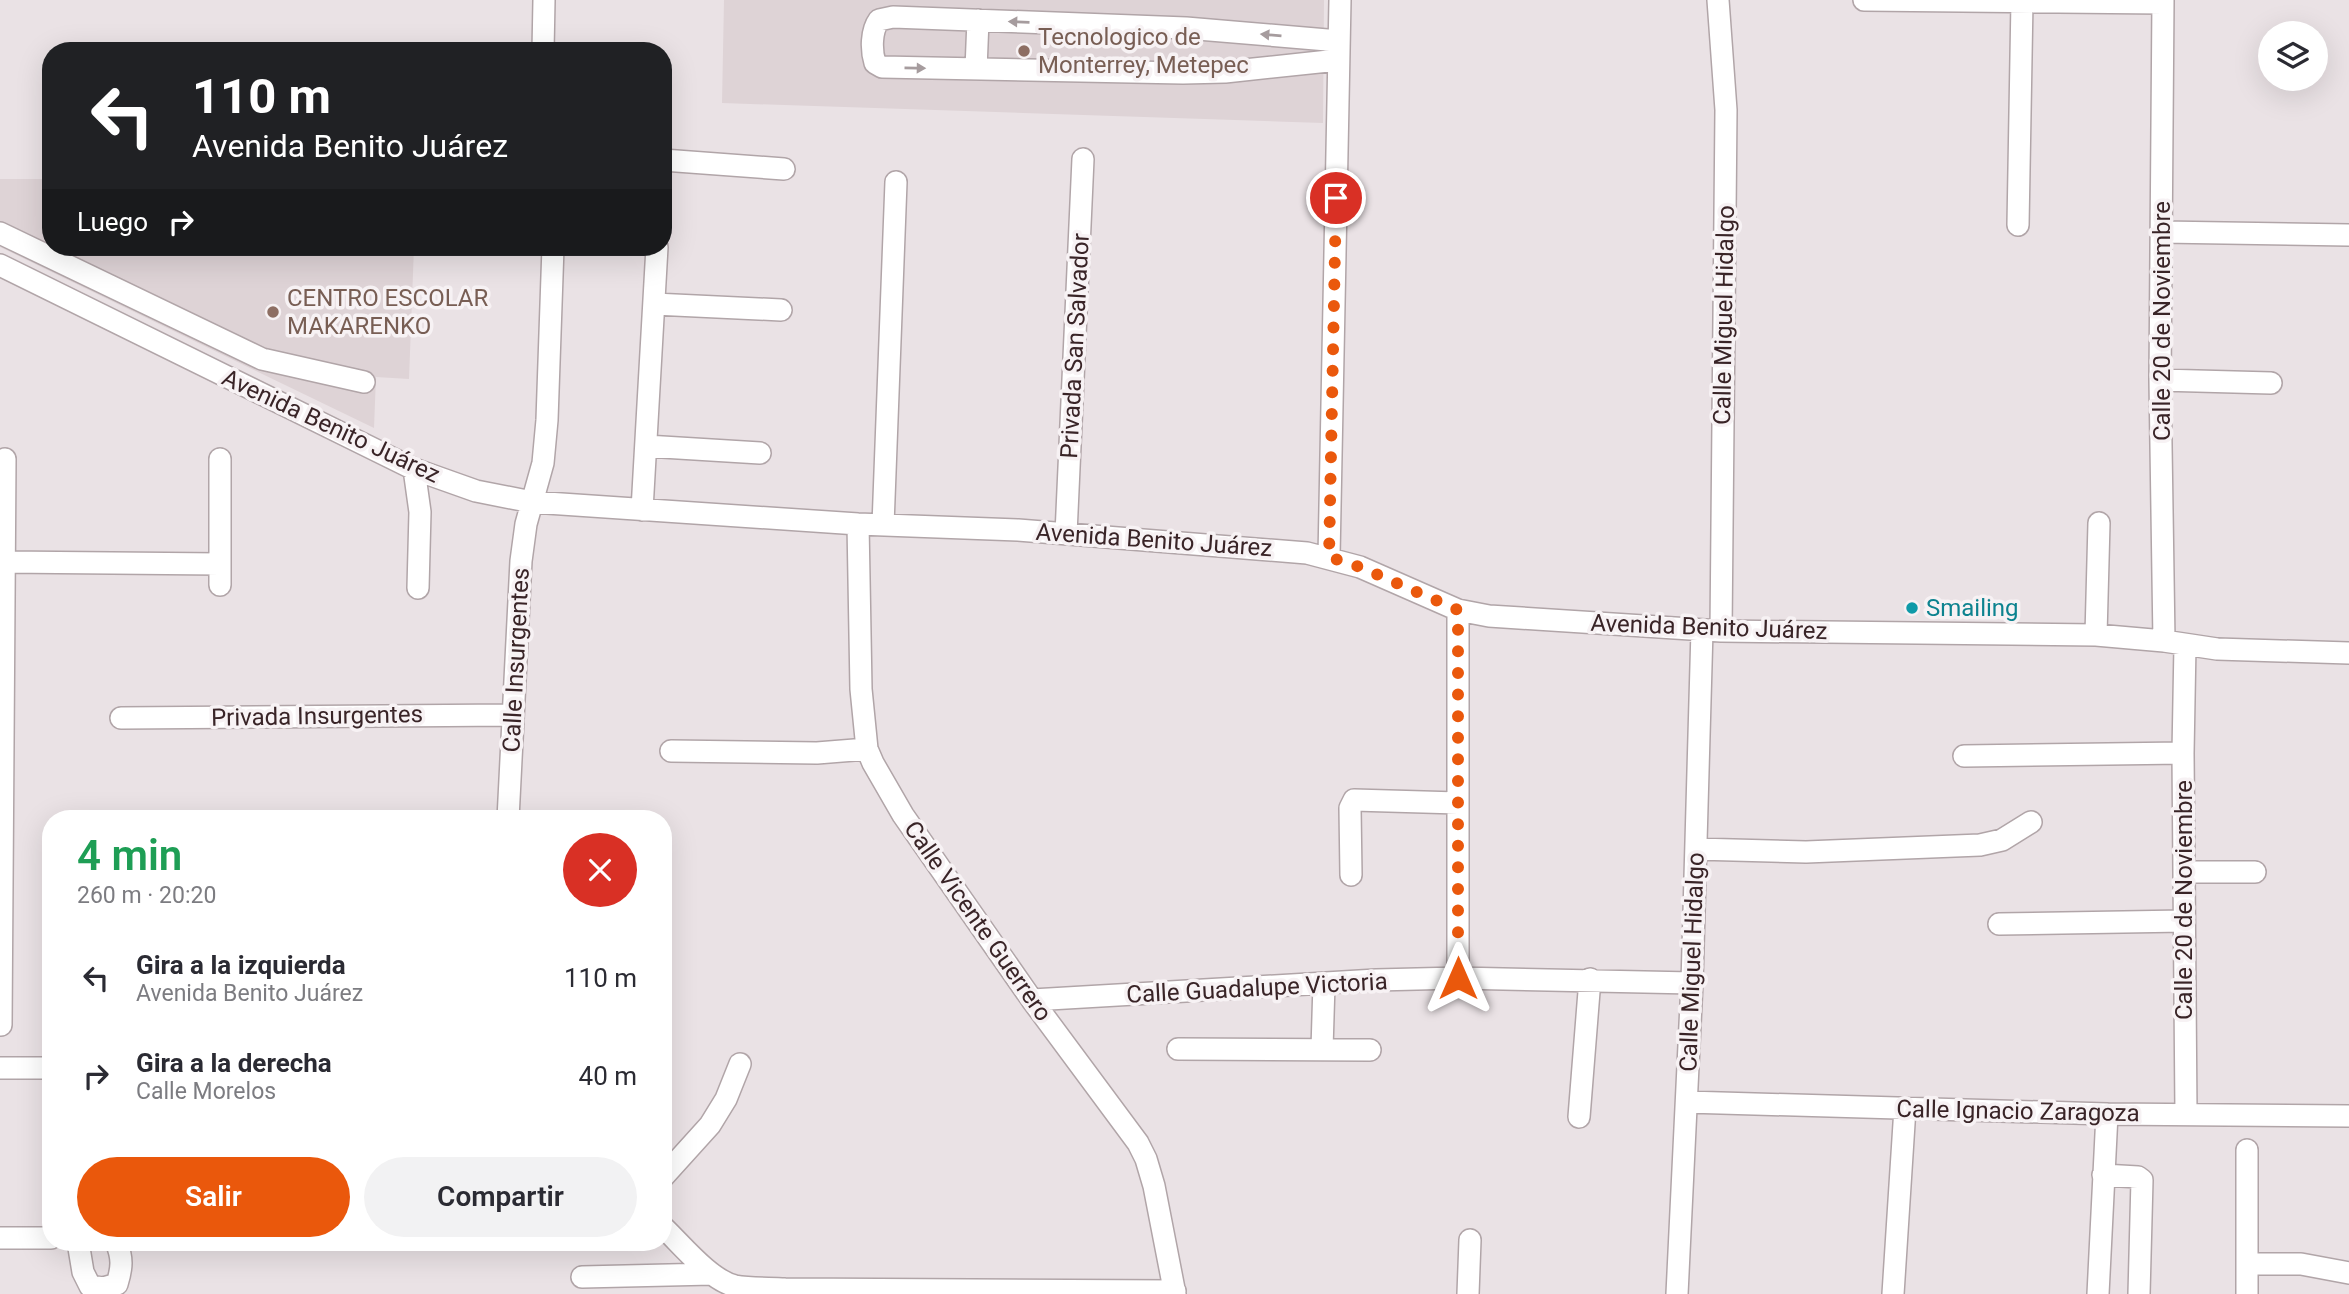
<!DOCTYPE html>
<html lang="es">
<head>
<meta charset="utf-8">
<style>
	body { margin:0; font-family:Roboto,sans-serif; background:#f2f2f3; color:#2b2b33; height:100vh; display:flex; flex-direction:column; font-size:26px; white-space:nowrap }
	* { box-sizing:border-box; margin:0 }
	p { font-size:23px; color:#7c7c81 }
	.icon { flex:none; width:38px; height:38px; fill:none; stroke:currentColor; stroke-width:2; stroke-linecap:round; stroke-linejoin:round }
	.map { position:relative; flex:1; overflow:hidden }
	.sheet { position:absolute; left:42px; top:810px; width:630px; height:441px; display:flex; flex-direction:column; background:#fff; border-radius:28px; box-shadow:0 7px 28px #0002 }
	.sheet>* { flex:none }
	.hud { position:absolute; left:42px; top:42px; width:630px; height:214px; border-radius:28px; box-shadow:0 7px 28px #0002; background:#202124; color:#fff; overflow:hidden }
	.controls { position:absolute; left:2258px; top:21px; display:grid; gap:14px }
	.controls a { display:grid; place-items:center; width:70px; height:70px; border-radius:50%; background:#fff; box-shadow:0 7px 28px #0002; font-size:35px }
	.pin { position:absolute; display:grid; place-items:center; width:60px; height:60px; color:#fff; margin:-30px; border:4px solid #fff; border-radius:50%; box-shadow:0 2px 7px #0007 }
	.me { position:absolute; width:77px; margin:-38px; rotate:0deg; stroke-linejoin:round; filter:drop-shadow(0 0 5px #0008) }
	.turn { display:flex; align-items:center; gap:24px; height:147px; padding:0 35px; font-size:32px }
	.turn .icon { width:91px; height:91px; stroke-width:2.5 }
	.turn b { display:block; font-size:49px; line-height:60px }
	.then { display:flex; align-items:center; height:66px; padding:0 35px; background:#0003; gap:14px; font-size:26px }
	.round { display:grid; place-items:center; flex:none; width:74px; height:74px; border-radius:37px; background:#f2f2f3 }
	.headline { display:flex; align-items:center; justify-content:space-between; height:119px; padding:0 35px }
	h1 { font-size:42px; font-weight:600; line-height:52px; color:#1e9e55 }
	.cta { display:flex; gap:14px; margin-top:auto; padding:14px 35px }
	.cta a { flex:1; height:80px; border-radius:42px; background:#ea580c; color:#fff; font-size:28px; font-weight:600; line-height:80px; text-align:center }
	.cta a+a { background:#f2f2f3; color:#2b2b33 }
	ul { padding:0; list-style:none }
	li { display:flex; align-items:center; gap:21px; height:98px; padding:0 35px }
	li div { flex:1 }
	li b { display:block; font-size:26px }
	li em { font-style:normal }
	.map>svg:first-child { display:block }
	.built { fill:#ded3d6 }
	.lines { fill:none; stroke-linecap:round; stroke-linejoin:round }
	.minor-casing { stroke:#b1a5a8; stroke-width:24 }
	.minor { stroke:#fff; stroke-width:21 }
	.oneway { fill:#a69c9e }
	.route { stroke:#ea580c; stroke-width:12; stroke-dasharray:0 21.6 }
	.education-dot { fill:#8d6e63; stroke:#f7f2f4; stroke-width:2.5 }
	.culture-dot { fill:#0f9aa8; stroke:#f7f2f4; stroke-width:2.5 }
	.labels { text-anchor:middle; stroke-width:7; stroke-linejoin:round; paint-order:stroke }
	.education-label { font-size:24px; fill:#785e54; stroke:#f7f2f4; text-anchor:start }
	.street-label { font-size:24px; fill:#392427; stroke:#f7f2f4 }
	.culture-label { font-size:24px; fill:#0d838f; stroke:#f7f2f4; text-anchor:start }
</style>
</head>
<body>
<div class="map">
<svg width="2349" height="1294" viewBox="0 0 2349 1294">
	<rect width="100%" height="100%" fill="#eae2e5"/>
	<path class="built" d="M724 0H1324L1323 123 722 103Z
		M0 179H51V247H414L409 379 376 377 374 428 0 247Z"/>
	<g class="lines">
		<g class="minor-casing">
			<path id="minor" d="M1718 0 1726 110 1721 631
				M1864 0 2163 3
				M2163 0 2160 380 2164 641
				M543 51 544 0
				M1338 60 1225 72 1183 73 882 67 875 63C871 50 871 31 879 20L893 17 1186 28 1339 41
				M976 69 978 20
				M663 160 784 169
				M2018 225 2022 1
				M2162 232 2349 235
				M0 233 262 359 364 382
				M0 265 414 469 476 491 532 502 858 524 1018 530 1307 553 1360 567 1458 610 1489 616 1721 631 2096 635 2164 641 2217 649 2349 653
				M654 304 781 310
				M2160 380 2271 383
				M646 446 760 453
				M414 469 420 512 418 588
				M642 510 657 247
				M858 524 861 689 867 749 873 763 903 815 1032 1000 1138 1143 1146 1159 1154 1186 1175 1294
				M883 525 896 182
				M1066 534 1083 159
				M1329 557 1340 0
				M4 562 220 564
				M220 585V459
				M1458 610V978
				M2096 635 2099 523
				M2185 645 2183 753 2186 1114
				M121 718 513 715
				M671 751 817 753 867 749
				M1964 756 2183 753
				M508 819 521 561 526 524 543 463 547 420 553 247
				M1696 849 1806 852 1980 845 2002 840 2031 822
				M2184 872H2255
				M1351 875 1350 808 1354 800 1458 803
				M1999 924 2184 921
				M1032 1000 1376 980 1458 978 1692 983
				M1 1025 5 459
				M1178 1049 1370 1050
				M1322 1049 1324 984
				M0 1068H51
				M1687 1102 2107 1114 2349 1116
				M1579 1117 1590 979
				M2103 1175 2138 1177 2142 1180 2139 1294
				M663 1177 710 1125 726 1099 740 1064
				M663 1227C682 1245 710 1280 735 1286 751 1289 769 1288 785 1289L1175 1291
				M0 1238H51
				M78 1242 83 1272 90 1286 103 1288 117 1284C122 1268 123 1258 116 1242
				M2247 1264H2301L2349 1273
				M582 1277 712 1274
				M1468 1294 1470 1240
				M1677 1294 1692 983 1702 630
				M1893 1294 1905 1108
				M2098 1294 2107 1114
				M2247 1294V1150"/>
		</g>
		<use href="#minor" class="minor"/>
	</g>
	<defs><path id="oneway-solid" d="M-6-.8H1V-3.2L6.5 0L1 3.2V.8H-6Z" transform="scale(1.75)"/></defs>
	<g class="oneway">
		<use href="#oneway-solid" transform="translate(1019 22) rotate(-178)"/>
		<use href="#oneway-solid" transform="translate(1271 35) rotate(-175)"/>
		<use href="#oneway-solid" transform="translate(915 68) rotate(1)"/>
	</g>
	<g class="lines">
		<path class="route" d="M1336 198 1329 557 1360 567 1458 610V978"/>
	</g>
	<g class="education-dot">
		<circle cx="1024" cy="51" r="7"/>
		<circle cx="273" cy="312" r="7"/>
	</g>
	<circle class="culture-dot" cx="1912" cy="608" r="7"/>
	<g class="labels">
		<g class="education-label">
			<text x="1038" y="45">Tecnologico de<tspan x="1038" dy="28">Monterrey, Metepec</tspan></text>
			<text x="287" y="306">CENTRO ESCOLAR<tspan x="287" dy="28">MAKARENKO</tspan></text>
		</g>
		<g class="street-label">
			<text transform="translate(1724 315) rotate(-89)" y="8">Calle Miguel Hidalgo</text>
			<text transform="translate(2162 321) rotate(-90)" y="8">Calle 20 de Noviembre</text>
			<text transform="translate(1075 346) rotate(-87)" y="8">Privada San Salvador</text>
			<text transform="translate(331 426) rotate(25)" y="8">Avenida Benito Juárez</text>
			<text transform="translate(1154 540) rotate(4)" y="8">Avenida Benito Juárez</text>
			<text transform="translate(1709 627) rotate(2)" y="8">Avenida Benito Juárez</text>
			<text transform="translate(516 660) rotate(-87)" y="8">Calle Insurgentes</text>
			<text transform="translate(317 716) rotate(-1)" y="8">Privada Insurgentes</text>
			<text transform="translate(2184 900) rotate(-90)" y="8">Calle 20 de Noviembre</text>
			<text transform="translate(978 921) rotate(55)" y="8">Calle Vicente Guerrero</text>
			<text transform="translate(1692 962) rotate(-88)" y="8">Calle Miguel Hidalgo</text>
			<text transform="translate(1257 988) rotate(-3)" y="8">Calle Guadalupe Victoria</text>
			<text transform="translate(2018 1111) rotate(1)" y="8">Calle Ignacio Zaragoza</text>
		</g>
		<g class="culture-label">
			<text x="1926" y="616">Smailing</text>
		</g>
	</g>
</svg>
<div class="controls">
<a><svg class="icon" aria-label="layers" viewBox="0 0 24 24"><path d="M12 4l9 5-9 5-9-5zM3 14l9 5 9-5"/></svg></a>
</div>
<div class="pin" style="left:1336px;top:198px;background:#d93025"><svg class="icon" aria-label="arrive" viewBox="0 0 24 24"><path d="M6 21V4h12l-3 4 3 4H6"/></svg></div>
<svg class="me" style="left:1458px;top:978px" viewBox="-20 -20 40 40"><path d="M0-17L14 15 0 8-14 15z" fill="#ea580c" stroke="#fff" stroke-width="4"/></svg>
<div class="hud">
<div class="turn"><svg class="icon" aria-label="left" viewBox="0 0 24 24"><path d="M17 20v-9H6M10 6l-5 5 5 5"/></svg><div><b>110 m</b>Avenida Benito Juárez</div></div>
<div class="then">Luego<svg class="icon" aria-label="right" viewBox="0 0 24 24"><path d="M7 20v-9h11M14 6l5 5-5 5"/></svg></div>
</div>
<section class="sheet">
<div class="headline"><div><h1>4 min</h1><p>260 m · 20:20</p></div><a class="round" style="background:#d93025;color:#fff"><svg class="icon" aria-label="close" viewBox="0 0 24 24"><path d="M6 6l12 12M18 6L6 18"/></svg></a></div>
<ul>
<li><svg class="icon" aria-label="left" viewBox="0 0 24 24"><path d="M17 20v-9H6M10 6l-5 5 5 5"/></svg><div><b>Gira a la izquierda</b><p>Avenida Benito Juárez</p></div><em>110 m</em></li>
<li><svg class="icon" aria-label="right" viewBox="0 0 24 24"><path d="M7 20v-9h11M14 6l5 5-5 5"/></svg><div><b>Gira a la derecha</b><p>Calle Morelos</p></div><em>40 m</em></li>
</ul>
<div class="cta"><a>Salir</a><a>Compartir</a></div>
</section>
</div>
</body>
</html>
